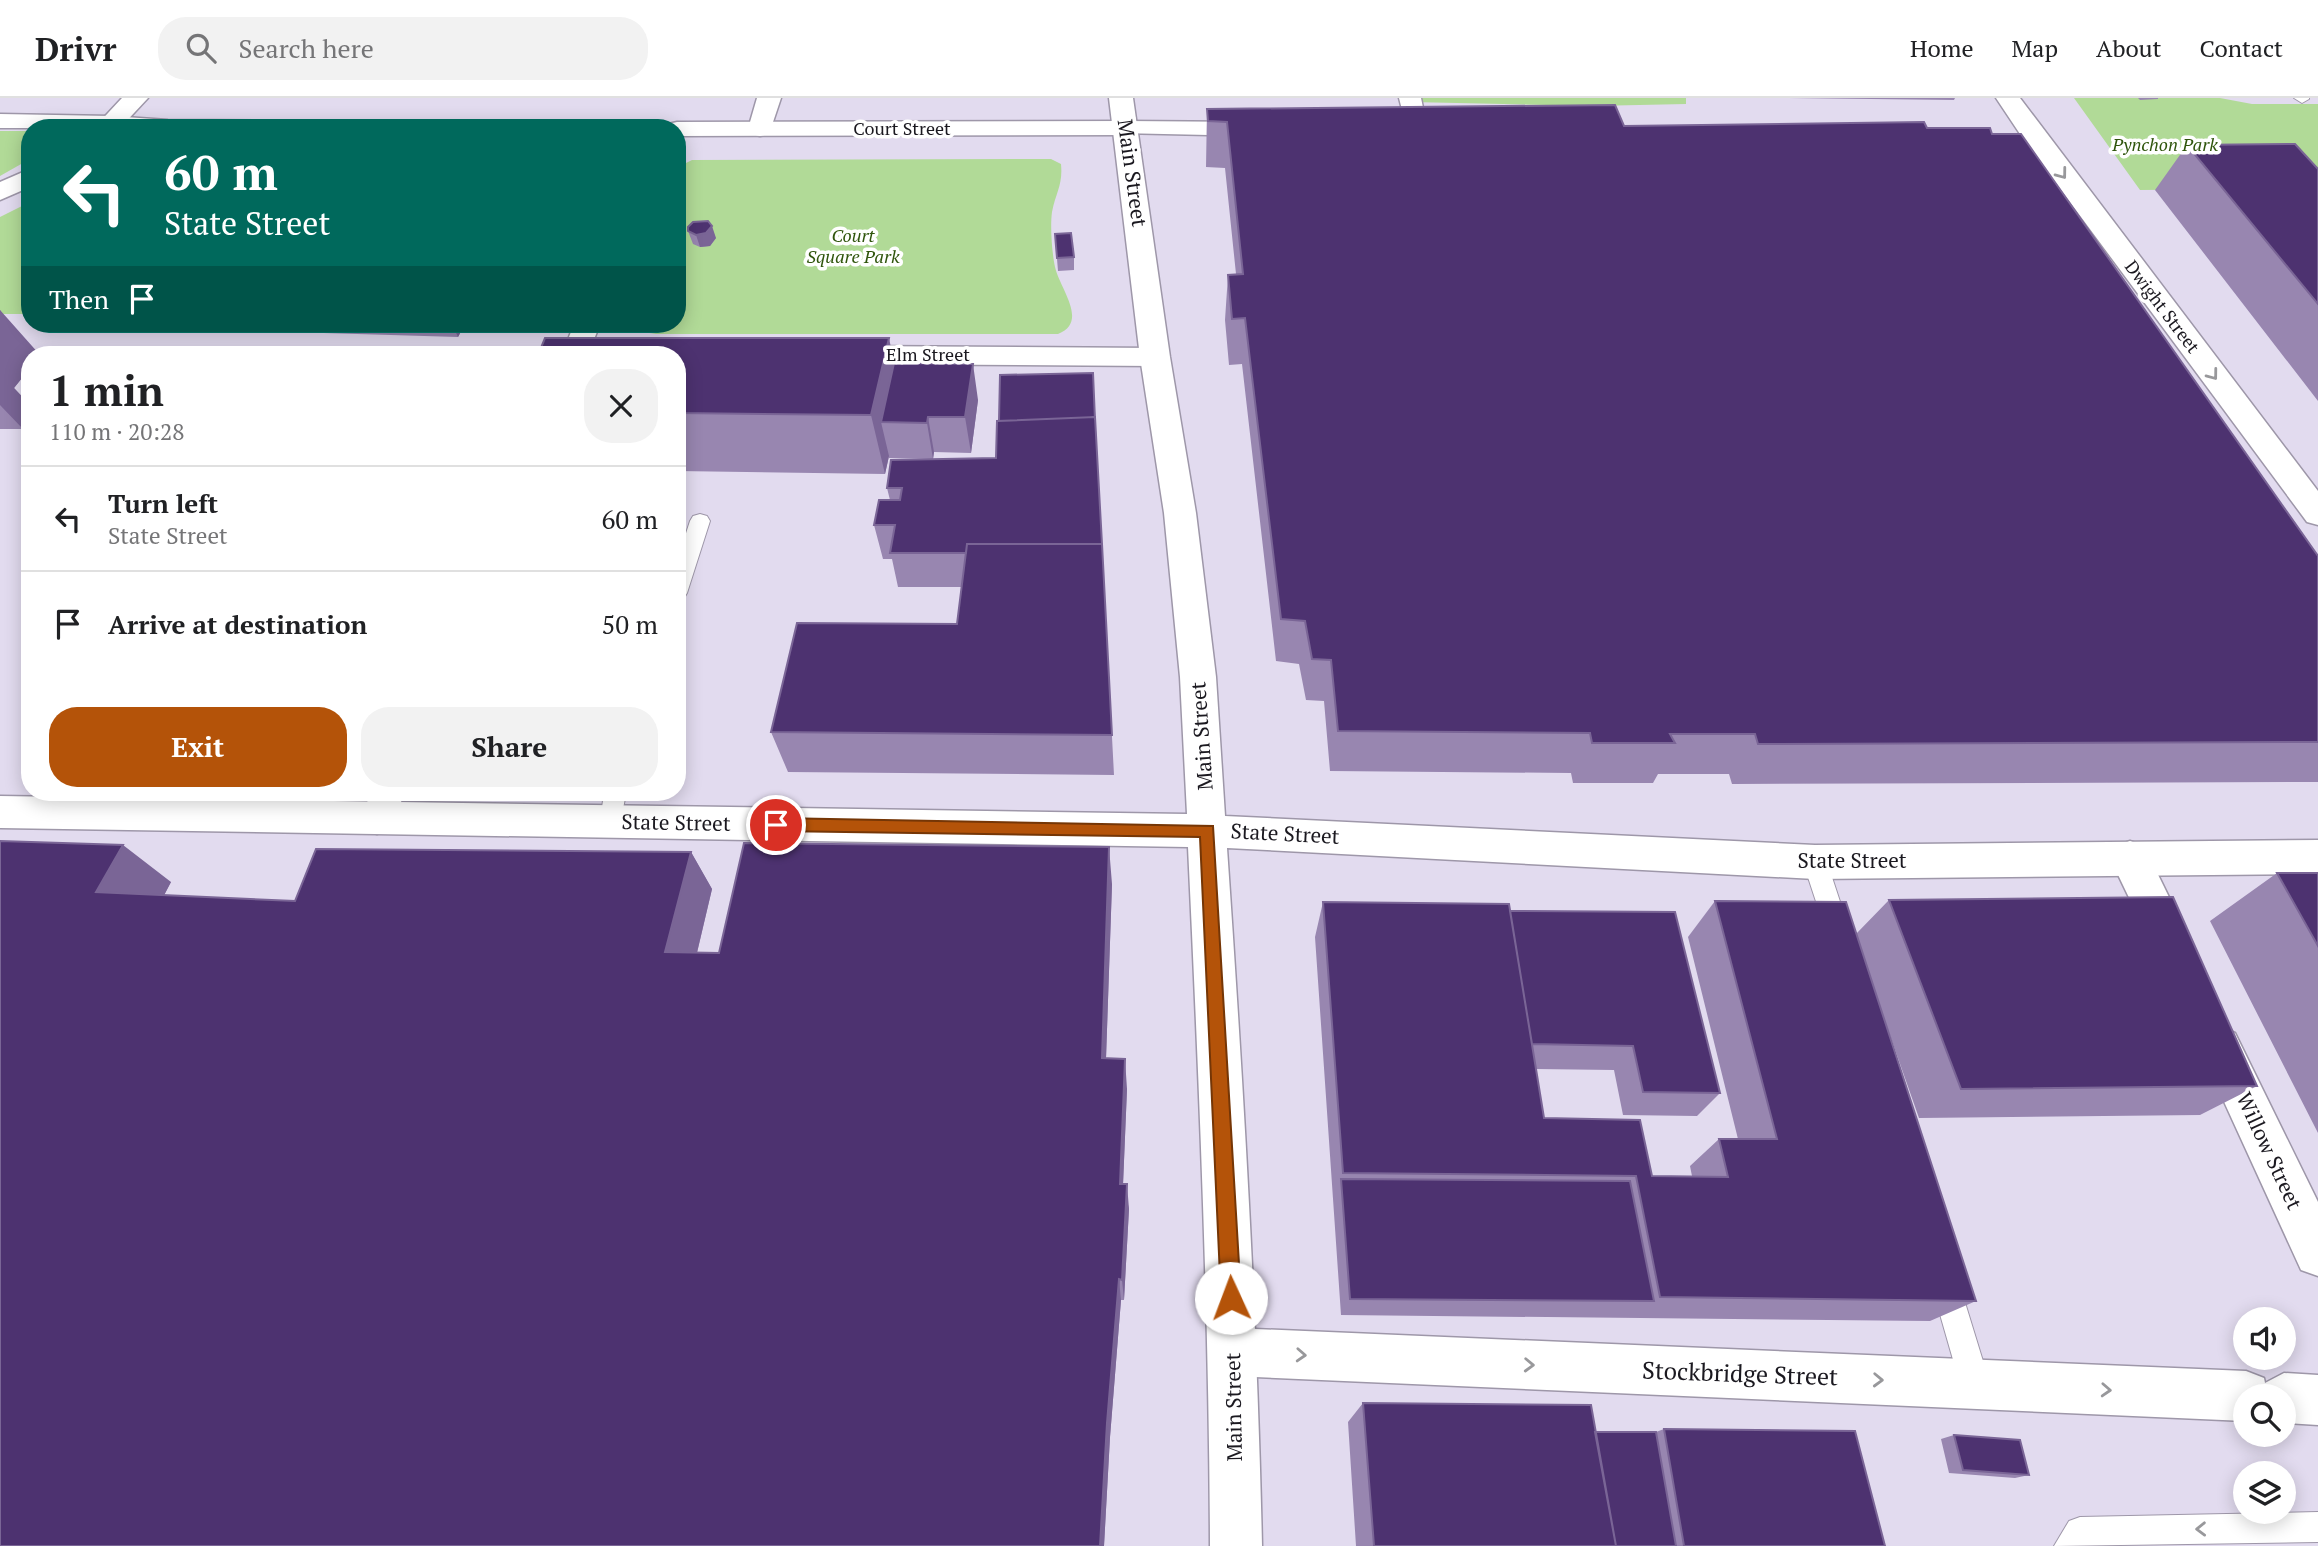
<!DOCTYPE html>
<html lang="en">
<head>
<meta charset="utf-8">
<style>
	body { margin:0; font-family:"PT Serif",serif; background:#f2f2f2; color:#202124; height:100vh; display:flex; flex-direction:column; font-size:26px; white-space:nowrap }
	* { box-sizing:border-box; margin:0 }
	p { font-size:23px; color:#757577 }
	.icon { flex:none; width:38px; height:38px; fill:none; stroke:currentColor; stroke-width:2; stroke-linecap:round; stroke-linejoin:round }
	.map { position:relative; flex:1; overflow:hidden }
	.details { position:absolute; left:21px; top:248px; width:665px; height:455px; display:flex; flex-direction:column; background:#fff; border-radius:28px; box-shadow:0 4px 18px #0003 }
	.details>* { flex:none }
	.hud { position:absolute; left:21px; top:21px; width:665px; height:214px; border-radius:28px; box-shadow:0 4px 18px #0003; background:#00695c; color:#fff; overflow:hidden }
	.controls { position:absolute; left:2233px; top:1209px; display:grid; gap:14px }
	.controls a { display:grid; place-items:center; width:63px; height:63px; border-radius:50%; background:#fff; box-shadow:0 4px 18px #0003; font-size:35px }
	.pin { position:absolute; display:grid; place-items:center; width:60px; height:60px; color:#fff; margin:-30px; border:4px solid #fff; border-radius:50%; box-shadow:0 2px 7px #0007 }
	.me { position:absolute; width:77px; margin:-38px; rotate:358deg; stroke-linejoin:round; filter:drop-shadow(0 0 5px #0008) }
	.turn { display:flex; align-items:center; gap:24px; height:147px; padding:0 28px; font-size:32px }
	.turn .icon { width:91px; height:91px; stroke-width:2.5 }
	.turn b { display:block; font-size:49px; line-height:60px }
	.then { display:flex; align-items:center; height:66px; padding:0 28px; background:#0003; gap:14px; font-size:26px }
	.round { display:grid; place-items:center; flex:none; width:74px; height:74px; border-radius:28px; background:#f2f2f2 }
	.summary { display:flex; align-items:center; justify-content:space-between; height:119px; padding:0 28px }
	h1 { font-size:42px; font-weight:700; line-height:52px }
	.action { display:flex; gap:14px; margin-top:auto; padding:14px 28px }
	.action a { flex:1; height:80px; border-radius:28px; background:#b45309; color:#fff; font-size:28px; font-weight:700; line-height:80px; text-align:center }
	.action a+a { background:#f2f2f2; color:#202124 }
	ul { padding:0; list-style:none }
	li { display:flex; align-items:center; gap:21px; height:105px; padding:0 28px; border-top:2px solid #e0e0e0 }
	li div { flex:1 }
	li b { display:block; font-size:26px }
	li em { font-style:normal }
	header { display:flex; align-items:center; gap:42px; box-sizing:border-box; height:98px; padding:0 35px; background:#fff; border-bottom:2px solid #e0e0e0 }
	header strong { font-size:33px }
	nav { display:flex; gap:38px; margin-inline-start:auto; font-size:24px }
	.search { width:490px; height:63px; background:#f2f2f2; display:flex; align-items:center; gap:18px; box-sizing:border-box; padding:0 24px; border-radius:28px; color:#757577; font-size:26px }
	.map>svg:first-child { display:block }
	.green { fill:#b1da97 }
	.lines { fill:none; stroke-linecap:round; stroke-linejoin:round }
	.service-casing { stroke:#9e97a9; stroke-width:2 }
	.pedestrian-casing { stroke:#9e97a9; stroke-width:3 }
	.minor-casing { stroke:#9e97a9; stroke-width:3 }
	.tertiary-casing { stroke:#9e97a9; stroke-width:3 }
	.secondary-casing { stroke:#9e97a9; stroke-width:3 }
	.primary-casing { stroke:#9e97a9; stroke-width:3 }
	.service { fill:#fff; fill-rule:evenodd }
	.pedestrian { fill:#fff; fill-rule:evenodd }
	.minor { fill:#fff; fill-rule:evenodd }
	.tertiary { fill:#fff; fill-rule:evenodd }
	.secondary { fill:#fff; fill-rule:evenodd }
	.primary { fill:#fff; fill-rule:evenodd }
	.wall { fill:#9886b0 }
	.shaded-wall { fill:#7a6596 }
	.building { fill:#4d3270; stroke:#7a6596; stroke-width:2 }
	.oneway { stroke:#98989b }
	.route { fill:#b45309; stroke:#753606; stroke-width:2 }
	.labels { text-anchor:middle; stroke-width:7; stroke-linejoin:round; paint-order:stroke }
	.far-street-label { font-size:18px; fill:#1b1920; stroke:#fff }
	.far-park-label { font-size:18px; font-style:italic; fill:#2f550c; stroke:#fff }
	.street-label { font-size:21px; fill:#1b1920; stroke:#fff }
	.near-street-label { font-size:24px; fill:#1b1920; stroke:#fff }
</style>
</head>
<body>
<header>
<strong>Drivr</strong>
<div class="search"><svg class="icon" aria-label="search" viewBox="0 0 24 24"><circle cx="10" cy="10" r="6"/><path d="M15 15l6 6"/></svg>Search here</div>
<nav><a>Home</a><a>Map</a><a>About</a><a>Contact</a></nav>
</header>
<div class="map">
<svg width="2318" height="1448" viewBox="0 0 2318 1448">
	<rect width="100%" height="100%" fill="#e2dbef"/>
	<path class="green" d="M1410 0H1686V6L1592 8 1411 4Z
		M2074 0H2220L2252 6H2318V132L2261 91 2140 92Z
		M0 33H30V61L0 78Z
		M1051 61 1061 66C1063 87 1056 94 1052 114 1050 129 1052 155 1055 169 1060 191 1089 224 1058 236H656L643 234 633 226H677V86L684 66 692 62Z
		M30 104V216H0V119Z"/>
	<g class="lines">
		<g class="service-casing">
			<path id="service" d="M2294 0H2309V1L2302 5Z
				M700 416 707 418 710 423 687 495 684 500 677 502V463L690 423 693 418Z
				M604 695H626L619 732 611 735 603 732 600 725Z
				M1815 754 1823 757 1827 764 1850 834 1846 842 1838 845 1830 842 1826 834 1803 764 1807 757Z
				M1945 1171 1955 1175 1959 1185 1990 1286 1985 1296 1975 1301 1965 1296 1960 1286 1931 1185 1935 1175Z
				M2318 1414V1444L2054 1448 2069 1423 2080 1419Z"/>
		</g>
		<g class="pedestrian-casing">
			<path id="pedestrian" d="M1399 0H1421L1428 34 1425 39H1409Z
				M1127 23 1253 24 1261 26 1264 31 1261 36 1253 38 1119 35 1116 30 1119 25Z
				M574 226H600L588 257H562Z
				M845 248 1155 250 1164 253 1168 259 1164 265 1155 268 845 266 836 263 832 257 836 251Z
				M371 695H405L389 731 377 736 365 731 360 721Z"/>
		</g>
		<g class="minor-casing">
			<path id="minor" d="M757 0H781L769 36 760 38 751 36 748 31Z
				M0 16 111 18 120 20 123 25 120 30H0Z
				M1233 1230 2246 1273 2264 1280 2265 1285 2284 1275 2318 1277V1327L2284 1325V1298H2245V1323L1233 1278 1216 1271 1209 1254 1216 1237Z"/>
		</g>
		<g class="tertiary-casing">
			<path id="tertiary" d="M2130 743 2144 748 2186 834 2192 847 2186 860 2172 865 2158 860 2110 760 2116 748Z
				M2220 929 2235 935 2318 1104V1178L2301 1172 2199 949 2205 935Z"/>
		</g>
		<g class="secondary-casing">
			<path id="secondary" d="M111 18 168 22 327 23 336 25 339 30H102L99 25 102 20Z
				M1127 23 1136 25 1139 30 1136 35 1127 37 677 38V30H665L668 26 677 24Z"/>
		</g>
		<g class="primary-casing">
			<path id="primary" d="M122 0H148L120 30H94Z
				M1109 0H1133L1170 259 1196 415 1216 579 1225 718 1815 747 2318 742V776L1815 781 1227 750C1243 983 1257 1215 1262 1448H1210C1209 1215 1199 982 1188 749L0 730V698L1187 716 1180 579 1164 415 1140 259Z
				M1996 0H2020L2318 393V427L2307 424 2024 42Z
				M30 71V89L0 102V84Z"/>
		</g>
		<use href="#service" class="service"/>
		<use href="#pedestrian" class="pedestrian"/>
		<use href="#minor" class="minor"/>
		<use href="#tertiary" class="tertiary"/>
		<use href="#secondary" class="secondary"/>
		<use href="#primary" class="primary"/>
	</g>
	<path class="wall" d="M1789 0H1955L1954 2Z
		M2138 0H2158V1L2140 2Z
		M1207 11 1624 28 1927 30 1992 36 2318 458V684L1732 686 1729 676H1658L1653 685H1573L1571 675 1330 673 1324 603 1306 602 1299 566 1276 563 1242 266 1229 267 1225 222 1228 177 1236 176 1225 70 1206 69Z
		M2187 47 2318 71V303L2155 92Z
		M688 133 716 140 710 148 700 149 693 146Z
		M1055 136 1074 159V172L1058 173Z
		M0 212 30 257V270L14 290 30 307V322L23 331H0Z
		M220 226H465L458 239 290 234 285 228Z
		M677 257 894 265 978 302 971 355 934 354 933 361 889 360V358L885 376 677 373Z
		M1093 275 1114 677 788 674 771 634 957 526 962 489H898L892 461H883L874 427 890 402 887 390 996 360 999 323Z
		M0 743 171 784 164 797 295 803 691 754 712 791 697 855H719L1112 786 1106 960 1127 991 1123 1086 1129 1111 1124 1202H1121L1110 1339 1104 1448H0Z
		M2277 775H2318V1035L2210 823Z
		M1889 802 2257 988 2200 1017 1919 1020 1879 906 1976 1203 1930 1223 1341 1217 1315 839 1323 804 1510 813 1720 995 1697 1018 1623 1017 1614 972 1536 971 1544 1020 1652 1078H1692L1690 1068 1719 1041H1738L1688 839 1715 803 1856 836Z
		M1363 1305 1595 1334H1656L1664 1331 1885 1448H1356L1348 1324Z
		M1954 1337 2029 1377 2015 1380 1949 1375 1941 1341Z"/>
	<path class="shaded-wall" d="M712 128 716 140 710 148 700 149 696 137Z
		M0 212 40 257H30V270L14 290 30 307V322L23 331 0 307Z
		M452 226H465L458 239Z
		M889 240 901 299 881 324 889 358 885 376 871 317Z
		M973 266 978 302 971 355 965 319Z
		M928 319 934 354 933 361 927 325Z
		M123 747 171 784 147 830 96 794Z
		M1109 749 1112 786 1105 990 1102 960Z
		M691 754 712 791 689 888 665 854Z
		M1125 961 1127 991 1122 1111 1120 1086Z
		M1127 1086 1129 1111 1124 1202 1122 1182Z
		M1119 1181 1121 1202 1110 1339 1104 1448H1100L1107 1325Z"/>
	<path class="building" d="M1615 7 1624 28 1924 24 1927 30H1990L1992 36H2021L2318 458V644L1758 646 1755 636H1670L1675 645H1592L1590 635 1338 633 1331 562 1312 561 1305 523 1281 521 1245 220 1232 221 1228 177 1243 176 1227 24 1208 23 1207 11Z
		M2295 46 2318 71V206L2187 47Z
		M708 123 712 128 706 135 696 137 688 133V129L693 124Z
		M1071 135 1074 159 1057 160 1055 136Z
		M545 240H889L871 317 677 315V257H538Z
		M894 265 973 266 965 319H928L927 325 881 324Z
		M1093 275 1095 322V319L999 323 1000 277Z
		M1095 319 1102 446H967L966 455H890L895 427H874L879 402H900L902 390H887L891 362 996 360 997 323Z
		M967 446H1102L1112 637 771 634 797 525 957 526Z
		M0 743 123 747 96 794 295 803 316 751 691 754 665 854 719 855 744 745 1109 749 1102 960 1125 961 1120 1086H1127L1122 1182 1119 1181 1107 1325 1100 1448H0Z
		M2277 775H2318V848Z
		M2173 799 2257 988 1961 991 1889 802Z
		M1715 803 1846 804 1976 1203 1660 1199 1636 1078 1343 1075 1323 804 1509 806 1544 1020 1640 1022 1652 1078 1728 1079 1719 1041H1777Z
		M1510 813 1675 814 1720 995 1643 994 1633 948 1532 946Z
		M1341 1081 1630 1083 1654 1203 1350 1201Z
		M1363 1305 1591 1307 1616 1448H1374Z
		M1664 1331 1855 1333 1885 1448H1684Z
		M1595 1334H1656L1676 1448H1616Z
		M1954 1337 2020 1342 2029 1377 1963 1372Z"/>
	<defs><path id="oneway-chevron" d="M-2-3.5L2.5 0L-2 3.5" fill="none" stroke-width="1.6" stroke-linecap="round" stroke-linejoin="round" transform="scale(1.75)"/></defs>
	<g class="oneway">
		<use href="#oneway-chevron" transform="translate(2062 76) rotate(53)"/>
		<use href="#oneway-chevron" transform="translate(2213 277) rotate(53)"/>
		<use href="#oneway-chevron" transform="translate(1301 1257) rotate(3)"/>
		<use href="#oneway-chevron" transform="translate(1529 1267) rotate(2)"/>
		<use href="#oneway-chevron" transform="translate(1878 1282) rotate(2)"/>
		<use href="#oneway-chevron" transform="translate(2106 1292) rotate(3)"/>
		<use href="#oneway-chevron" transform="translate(2201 1431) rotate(179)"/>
	</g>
	<path class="route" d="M776 720 1213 728 1241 1200 1238 1207 1231 1210 1224 1207 1221 1200 1200 739 776 733 771 732 768 727 771 722Z"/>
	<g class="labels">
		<g class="far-street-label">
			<text x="902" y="37">Court Street</text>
			<text transform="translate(2162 209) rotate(53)" y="6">Dwight Street</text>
			<text x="928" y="263">Elm Street</text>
		</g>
		<g class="far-park-label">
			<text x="2165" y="53">Pynchon Park</text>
			<text x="853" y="144">Court<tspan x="853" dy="21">Square Park</tspan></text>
		</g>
		<g class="street-label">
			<text transform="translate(1132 75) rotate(82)" y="7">Main Street</text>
			<text transform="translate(1202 638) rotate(-94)" y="7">Main Street</text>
			<text transform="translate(676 725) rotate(1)" y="7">State Street</text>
			<text transform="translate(1285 736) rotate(3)" y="7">State Street</text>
			<text x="1852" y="770">State Street</text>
			<text transform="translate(2269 1053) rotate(65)" y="7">Willow Street</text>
			<text transform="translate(1234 1309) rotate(-91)" y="7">Main Street</text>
		</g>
		<g class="near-street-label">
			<text transform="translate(1740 1276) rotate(2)" y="8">Stockbridge Street</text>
		</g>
	</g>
</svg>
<div class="controls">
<a><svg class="icon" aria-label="sound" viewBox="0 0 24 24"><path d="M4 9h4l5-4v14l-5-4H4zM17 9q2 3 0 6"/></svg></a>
<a><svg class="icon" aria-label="search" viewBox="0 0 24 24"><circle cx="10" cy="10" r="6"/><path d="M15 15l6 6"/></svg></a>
<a><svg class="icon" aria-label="layers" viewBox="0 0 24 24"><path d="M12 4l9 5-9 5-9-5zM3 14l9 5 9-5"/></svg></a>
</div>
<div class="pin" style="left:776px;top:727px;background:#d93025"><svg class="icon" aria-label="arrive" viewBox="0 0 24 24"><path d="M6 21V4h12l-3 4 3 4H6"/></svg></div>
<svg class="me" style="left:1231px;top:1200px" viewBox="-20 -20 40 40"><circle r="19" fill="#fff"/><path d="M0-13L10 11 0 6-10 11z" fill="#b45309"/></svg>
<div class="hud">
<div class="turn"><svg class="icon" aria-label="left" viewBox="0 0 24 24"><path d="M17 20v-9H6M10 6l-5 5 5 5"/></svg><div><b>60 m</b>State Street</div></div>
<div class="then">Then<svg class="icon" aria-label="arrive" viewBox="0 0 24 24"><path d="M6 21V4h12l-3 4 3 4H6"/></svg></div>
</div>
<section class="details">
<div class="summary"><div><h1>1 min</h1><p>110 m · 20:28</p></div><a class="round"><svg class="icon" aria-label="close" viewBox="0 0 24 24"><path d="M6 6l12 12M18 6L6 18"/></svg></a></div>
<ul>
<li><svg class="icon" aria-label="left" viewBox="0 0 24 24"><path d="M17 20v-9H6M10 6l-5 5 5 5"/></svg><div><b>Turn left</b><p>State Street</p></div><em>60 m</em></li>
<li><svg class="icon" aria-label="arrive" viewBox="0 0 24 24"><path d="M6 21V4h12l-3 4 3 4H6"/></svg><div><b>Arrive at destination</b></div><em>50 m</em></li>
</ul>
<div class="action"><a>Exit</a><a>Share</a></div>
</section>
</div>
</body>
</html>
